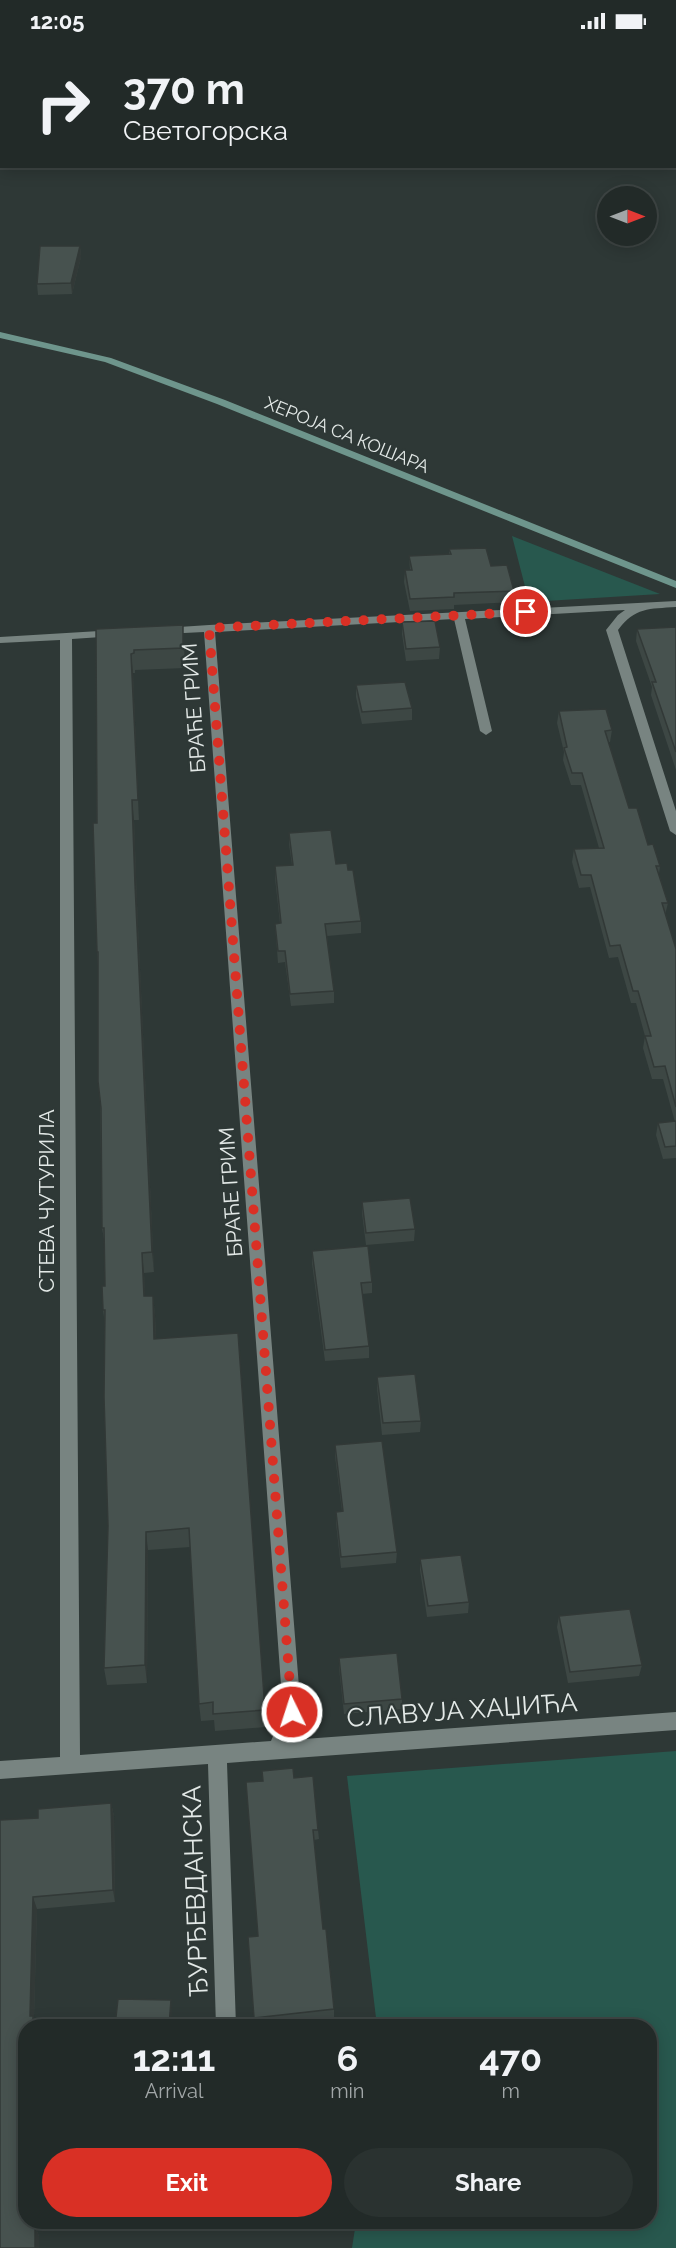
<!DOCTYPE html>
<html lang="en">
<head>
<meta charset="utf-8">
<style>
	body { margin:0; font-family:Raleway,sans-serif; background:#2a3230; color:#f1f3f6; height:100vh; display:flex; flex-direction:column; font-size:22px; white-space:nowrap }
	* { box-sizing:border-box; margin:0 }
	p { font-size:20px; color:#a2a7a8 }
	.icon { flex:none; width:33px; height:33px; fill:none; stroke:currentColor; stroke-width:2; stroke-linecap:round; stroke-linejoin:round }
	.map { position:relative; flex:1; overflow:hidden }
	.panel { position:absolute; left:18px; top:1977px; width:639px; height:210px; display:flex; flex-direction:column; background:#222a28; border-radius:24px; box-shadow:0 3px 15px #0003,0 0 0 2px #3f4645 }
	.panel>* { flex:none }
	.hud { position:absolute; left:0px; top:0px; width:676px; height:126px; box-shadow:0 3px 15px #0003,0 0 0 2px #3f4645; background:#222a28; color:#f1f3f6; overflow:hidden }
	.needle { width:39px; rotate:90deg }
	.buttons { position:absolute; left:597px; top:144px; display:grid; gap:12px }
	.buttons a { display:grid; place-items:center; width:60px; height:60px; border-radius:50%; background:#222a28; box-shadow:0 3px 15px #0003,0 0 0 2px #3f4645; font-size:30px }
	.pin { position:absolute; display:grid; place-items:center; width:51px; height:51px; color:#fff; margin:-26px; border:3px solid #fff; border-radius:50%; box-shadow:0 2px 6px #0007 }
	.me { position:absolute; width:66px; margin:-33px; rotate:356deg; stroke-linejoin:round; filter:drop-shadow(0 0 4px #0008) }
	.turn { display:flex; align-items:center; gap:21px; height:126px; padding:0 24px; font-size:27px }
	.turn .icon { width:78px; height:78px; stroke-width:2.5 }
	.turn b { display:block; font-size:42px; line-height:51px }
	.eta { display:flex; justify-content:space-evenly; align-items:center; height:102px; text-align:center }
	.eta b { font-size:36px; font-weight:700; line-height:42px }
	.cta { display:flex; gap:12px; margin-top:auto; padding:12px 24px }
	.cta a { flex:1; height:69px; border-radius:36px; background:#d93025; color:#fff; font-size:24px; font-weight:700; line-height:69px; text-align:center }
	.cta a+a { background:#2a3230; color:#f1f3f6 }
	.status { display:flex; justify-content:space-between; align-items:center; height:42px; padding:0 30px; background:#222a28; direction:ltr }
	.status svg { height:16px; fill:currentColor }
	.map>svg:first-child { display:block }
	.green { fill:#28584e }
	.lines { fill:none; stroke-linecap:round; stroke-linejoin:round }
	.street { fill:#788481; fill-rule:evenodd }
	.secondary { fill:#6e958c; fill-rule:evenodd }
	.wall { fill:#3d4744 }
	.shaded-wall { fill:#323937 }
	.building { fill:#47524f; stroke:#323937; stroke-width:1.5 }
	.route { stroke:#d93025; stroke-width:10; stroke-dasharray:0 18 }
	.labels { text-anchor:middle; stroke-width:4.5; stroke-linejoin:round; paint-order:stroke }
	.far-street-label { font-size:18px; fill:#e3e9e7; stroke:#2e3836 }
	.street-label { font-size:21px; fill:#e3e9e7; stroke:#2e3836 }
	.near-street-label { font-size:26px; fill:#e3e9e7; stroke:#2e3836 }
</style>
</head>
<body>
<div class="status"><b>12:05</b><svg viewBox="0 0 49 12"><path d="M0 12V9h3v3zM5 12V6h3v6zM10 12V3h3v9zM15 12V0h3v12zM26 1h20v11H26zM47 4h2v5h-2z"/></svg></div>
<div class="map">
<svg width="676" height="2206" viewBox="0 0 676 2206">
	<rect width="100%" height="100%" fill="#2e3836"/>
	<path class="green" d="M512 494 660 552 529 560Z
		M676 1709V2206H352L356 2180H650V1984H377L347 1734Z"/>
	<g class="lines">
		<path class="street" d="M676 559V565C649 567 635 565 618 588L676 769V793L670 789 606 588 618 573 625 568 465 577 492 689 486 693 480 689 454 577 215 590 301 1670 290 1698 676 1670V1688L227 1721 236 1984H216L208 1722 0 1737V1719L60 1715V598L0 601V595L116 588 122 591 116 594 72 597 80 1713 271 1699 283 1670 204 590 164 592 158 589 164 586 209 583Z"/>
		<path class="secondary" d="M0 290 111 316 225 358 676 539V546L217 362 105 320 0 296Z"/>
	</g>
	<path class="wall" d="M80 204 81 215 72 252 38 253 37 242Z
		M449 507 491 524 514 549 513 560 454 563V567L410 569 404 540 405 528H410L409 514 449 513Z
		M402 580 440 605 439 617 406 619 402 592Z
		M676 585V728L651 653 652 645 636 599 637 587Z
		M96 587 184 603 185 626 135 628V631H133L139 778H134L137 862 154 1230 144 1231 145 1254H153L155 1273 156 1297 238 1291 266 1685 215 1689 214 1678 201 1679 199 1662 190 1505 148 1508 147 1641 107 1643 104 1626 108 1484 105 1282 103 1268 105 1244V1203L102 1186 98 925 97 910Z
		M356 643 412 666V678L362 682 356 655Z
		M559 669 612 688 610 700H608L629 766 660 824 659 832 668 861 665 873 676 907V1116L663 1117 656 1093 658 1081 675 1080 663 1037H652L643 1006 645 994 636 961H631L618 915 609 916 590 845 579 846 572 820 574 807 599 806 581 743H571L563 718 564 710 557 681Z
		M289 791 336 822 361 879V891L327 894 334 949V961L291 964 285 920 278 921 275 882 280 881 275 836V824L292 823 289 802Z
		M362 1160 415 1187 414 1199 366 1203 362 1171Z
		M312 1209 372 1240V1251L362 1252 369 1304V1316L325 1319 312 1221Z
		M377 1335 421 1379 420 1390 382 1393 377 1346Z
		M335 1403 397 1510 396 1521 341 1526 336 1481V1470L342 1469 335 1414Z
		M420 1517 469 1560 468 1571 427 1575 420 1528Z
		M559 1574 642 1623 639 1634 568 1641 557 1585Z
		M339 1616 402 1657V1667L344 1672 339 1626Z
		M294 1736 318 1788 319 1797 314 1798 323 1887 334 1967V1976L255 1984 248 1895 258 1894Z
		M111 1761 114 1774 115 1860 37 1867 34 1976 37 1984H26L35 2184 39 2194V2206H0L38 1776Z"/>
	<path class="shaded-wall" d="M80 204 81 215 72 252 71 241Z
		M131 612 133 631 139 778 138 758Z
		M132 758 134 778 137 862 154 1230 152 1210 135 842Z
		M142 1211 144 1231 146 1274 144 1254Z
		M153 1254 155 1273 157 1317 154 1297Z
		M146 1490 148 1508 147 1641 145 1623Z
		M111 1761 114 1774 115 1860 113 1848Z
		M33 1855 37 1867 34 1976 37 1984H33L30 1974Z
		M171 1958 172 1966 171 1984H169Z
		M31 2180H35V2194L31 2185Z
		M35 2184 39 2194V2206H35Z"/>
	<path class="building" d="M40 204H80L71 241 37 242Z
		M486 506 491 524 507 523 514 549 454 551V555L410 557 405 528H412L409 514 451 512 449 507Z
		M435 579 440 605 406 607 402 580Z
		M183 583V606L134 608V611L131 612 138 758H132L135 842 152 1210 142 1211 144 1254H153L154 1297 238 1291 265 1668 213 1672V1660L199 1662 189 1486 146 1490 145 1623 104 1626 108 1484 104 1355 105 1268H103L102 1244H105L104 1186H102L101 1066 98 1039V910H97L93 781H97L96 587Z
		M676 585V710L652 640H656L637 587Z
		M405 640 412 666 362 670 356 643Z
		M606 667 612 688 605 689 629 766H637L648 803 653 802 660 824H656L668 861H662L676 907V1065L665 1024 654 1025 645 994H651L638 949H633L620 903 610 904 591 833H581L574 807 604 806 582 731H572L564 706 567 705 559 669Z
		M331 788 336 822 347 821 348 828H353L361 879 325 882 334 949 290 952 285 909H278L275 882 281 881 275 824 293 823 289 791Z
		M676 1079V1104L665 1105 658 1081Z
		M410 1156 415 1187 366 1191 362 1160Z
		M368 1204 372 1240 361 1241 369 1304 325 1308 312 1209Z
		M415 1332 421 1379 383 1381 377 1335Z
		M382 1399 397 1510 341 1515 336 1470 343 1469 335 1403Z
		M461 1513 469 1560 428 1564 420 1517Z
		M630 1567 642 1623 570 1630 559 1574Z
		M397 1611 402 1657 344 1662 339 1616Z
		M293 1726 294 1736 313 1734 318 1788H313L323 1887H326L334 1967 254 1976 248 1895 258 1894 246 1740 263 1739 262 1729Z
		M111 1761 113 1848 33 1855 30 1974H33V1984H26V2180H31V2185L35 2184V2206H0V1778L38 1776V1767Z
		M118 1957 171 1958 169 1984H115Z"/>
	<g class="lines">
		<path class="route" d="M292 1670 209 586 526 570"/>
	</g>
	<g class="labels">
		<g class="far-street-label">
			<text transform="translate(347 393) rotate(22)" y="6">ХЕРОЈА СА КОШАРА</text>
		</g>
		<g class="street-label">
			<text transform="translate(194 666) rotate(-94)" y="7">БРАЋЕ ГРИМ</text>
			<text transform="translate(231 1150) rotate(-94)" y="7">БРАЋЕ ГРИМ</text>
			<text transform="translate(47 1159) rotate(-90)" y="7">СТЕВА ЧУТУРИЛА</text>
		</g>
		<g class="near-street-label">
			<text transform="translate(462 1668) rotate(-4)" y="9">СЛАВУЈА ХАЏИЋА</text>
			<text transform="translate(195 1849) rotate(-92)" y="9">ЂУРЂЕВДАНСКА</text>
		</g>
	</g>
</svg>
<div class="buttons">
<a><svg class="needle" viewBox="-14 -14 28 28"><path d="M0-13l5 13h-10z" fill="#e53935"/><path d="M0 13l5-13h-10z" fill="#a2a7a8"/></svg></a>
</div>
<div class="pin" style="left:526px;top:570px;background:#d93025"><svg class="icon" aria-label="arrive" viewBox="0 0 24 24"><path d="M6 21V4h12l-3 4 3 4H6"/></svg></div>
<svg class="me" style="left:292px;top:1670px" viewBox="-20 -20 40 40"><circle r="17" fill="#d93025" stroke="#fff" stroke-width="3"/><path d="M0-11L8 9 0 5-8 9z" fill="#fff"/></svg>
<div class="hud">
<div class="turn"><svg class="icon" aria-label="right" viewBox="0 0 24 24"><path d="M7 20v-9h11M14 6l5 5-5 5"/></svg><div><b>370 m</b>Светогорска</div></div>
</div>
<section class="panel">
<div class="eta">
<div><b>12:11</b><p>Arrival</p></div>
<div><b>6</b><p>min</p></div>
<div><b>470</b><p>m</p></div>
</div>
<div class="cta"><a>Exit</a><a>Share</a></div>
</section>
</div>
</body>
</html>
